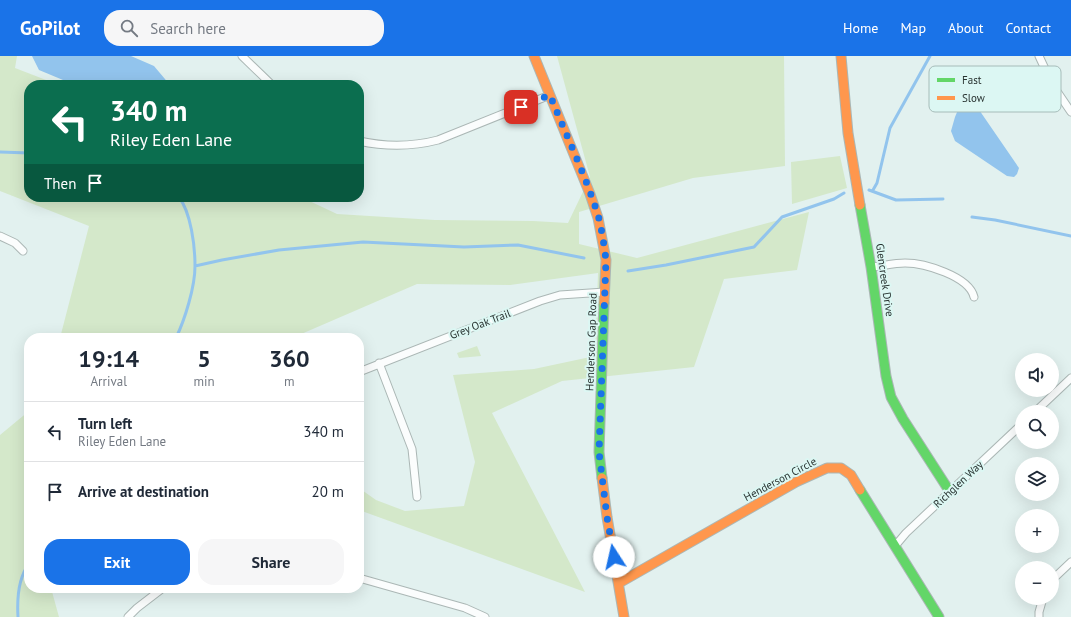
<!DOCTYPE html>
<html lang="en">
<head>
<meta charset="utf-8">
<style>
	body { margin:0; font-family:"PT Sans",sans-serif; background:#f6f6f7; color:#1f2937; height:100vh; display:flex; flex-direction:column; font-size:15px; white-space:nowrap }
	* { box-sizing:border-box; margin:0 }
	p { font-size:13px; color:#747a83 }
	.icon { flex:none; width:22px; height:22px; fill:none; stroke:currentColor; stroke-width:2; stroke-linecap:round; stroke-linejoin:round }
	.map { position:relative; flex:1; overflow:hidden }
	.sheet { position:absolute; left:24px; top:277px; width:340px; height:260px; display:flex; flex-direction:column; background:#fff; border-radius:16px; box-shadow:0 4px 16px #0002 }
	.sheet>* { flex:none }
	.top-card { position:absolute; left:24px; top:24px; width:340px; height:122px; border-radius:16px; box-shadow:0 4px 16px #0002; background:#0b6e4f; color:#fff; overflow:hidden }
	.tools { position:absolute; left:1015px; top:297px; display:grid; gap:8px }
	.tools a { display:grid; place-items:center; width:44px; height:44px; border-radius:50%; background:#fff; box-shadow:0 4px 16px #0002; font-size:20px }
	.pin { position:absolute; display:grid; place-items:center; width:34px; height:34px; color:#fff; margin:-17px; border-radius:8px; box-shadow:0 2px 6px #0006 }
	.me { position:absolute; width:44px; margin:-22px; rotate:350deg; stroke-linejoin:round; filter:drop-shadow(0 0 3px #0008) }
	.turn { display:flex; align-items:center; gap:14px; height:84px; padding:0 20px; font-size:18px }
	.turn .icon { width:52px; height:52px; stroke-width:2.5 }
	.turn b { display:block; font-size:28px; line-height:34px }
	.then { display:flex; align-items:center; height:38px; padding:0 20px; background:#0003; gap:8px; font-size:15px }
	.eta { display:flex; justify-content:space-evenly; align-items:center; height:68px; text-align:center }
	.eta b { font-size:24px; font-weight:800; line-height:28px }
	.button { display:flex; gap:8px; margin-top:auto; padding:8px 20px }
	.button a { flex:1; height:46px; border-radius:16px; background:#1a73e8; color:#fff; font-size:16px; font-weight:800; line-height:46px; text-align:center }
	.button a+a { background:#f6f6f7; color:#1f2937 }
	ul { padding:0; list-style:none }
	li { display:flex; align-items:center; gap:12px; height:60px; padding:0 20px; border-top:1px solid #e0e1e3 }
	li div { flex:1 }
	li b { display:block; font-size:15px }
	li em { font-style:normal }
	header { display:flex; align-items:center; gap:24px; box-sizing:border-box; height:56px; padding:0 20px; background:#1a73e8; color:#fff }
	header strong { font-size:19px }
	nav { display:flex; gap:22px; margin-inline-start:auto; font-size:14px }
	.search { width:280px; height:36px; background:#f6f6f7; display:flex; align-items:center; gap:10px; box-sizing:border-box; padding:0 14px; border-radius:16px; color:#747a83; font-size:15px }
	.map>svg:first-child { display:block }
	.green { fill:#d4e8ca }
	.water { fill:#92c4ed }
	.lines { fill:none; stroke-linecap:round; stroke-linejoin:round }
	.stream { stroke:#92c4ed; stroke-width:3 }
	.street-casing { stroke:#abb7b5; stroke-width:9 }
	.fast-casing { stroke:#abb7b5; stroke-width:11 }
	.slow-casing { stroke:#abb7b5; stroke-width:11 }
	.street { stroke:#fbfdfd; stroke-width:7 }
	.fast { stroke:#63d668; stroke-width:9 }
	.slow { stroke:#ff974d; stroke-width:9 }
	.route { stroke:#1a73e8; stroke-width:7; stroke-dasharray:0 12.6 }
	.labels { text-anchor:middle; stroke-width:4; stroke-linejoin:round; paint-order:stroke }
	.street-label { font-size:11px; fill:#283331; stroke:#dcf7f3 }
	.key { fill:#dcf7f3; stroke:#a6bcb9; stroke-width:1 }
	.key-label { font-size:11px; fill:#283331 }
</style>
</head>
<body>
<header>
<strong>GoPilot</strong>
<div class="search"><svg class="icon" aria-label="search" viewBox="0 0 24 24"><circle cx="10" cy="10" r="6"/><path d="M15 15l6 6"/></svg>Search here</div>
<nav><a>Home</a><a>Map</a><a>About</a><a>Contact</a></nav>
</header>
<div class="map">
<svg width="1071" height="561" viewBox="0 0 1071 561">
	<rect width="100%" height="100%" fill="#e2f1ef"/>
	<path class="green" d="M0 0H17L15 12 59 29H29V141H301L337 158 435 164 533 165 568 167 590 121 557 0H784L785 110 693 122 579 156V188L637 202 809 156 797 214 724 223 694 311 562 325 492 357 585 536 359 454V432L376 444 405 455 464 450 475 406 453 319 534 313 595 300 598 217 510 229 417 228 292 282H60L89 170 0 135Z
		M840 100 847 132 792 148 791 106Z
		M477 290 481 300 459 302 457 297Z
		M29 355V532H51L59 561H0V379Z"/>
	<path class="water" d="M32 0H131L154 10 170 29H75L39 14Z
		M969 44 973 45 1019 112 1017 118 1014 121 1007 120 955 85 951 75 955 61 960 49 964 45Z"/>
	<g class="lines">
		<path class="stream" d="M0 96 29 97
			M869 134 896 144 943 143
			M873 134 877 127 890 72 930 0
			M972 161 995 164 1071 180
			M195 210 222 204 279 194 363 186 464 191 518 189 584 202
			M628 215 666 209 754 191 782 161 834 143 844 137
			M176 282C185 263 195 231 195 210 195 190 191 157 179 141
			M18 561C17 544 18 522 29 508"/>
		<g class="street-casing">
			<path id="street" d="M242 0 272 29
				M1039 0 1052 28 1071 56
				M359 85C386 91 411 91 438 84L550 39
				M0 180 15 187 23 195
				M871 211C882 210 894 207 905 207 924 207 969 220 974 241
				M379 307 412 393 417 441
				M359 316 540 245 560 239 605 236
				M1035 356 1071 322
				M895 490 906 477 1022 368
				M359 522 465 552 485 561
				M1052 524 1071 506
				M128 561 137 552 163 532
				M1039 561V556L1043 542"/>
		</g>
		<g class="fast-casing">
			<path id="fast" d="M860 149 871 211 886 320 891 341 903 363 950 436
				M602 422 599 396 604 247
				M860 434 939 561"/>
		</g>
		<g class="slow-casing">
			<path id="slow" d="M534 0 590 138 598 162 606 204 604 247
				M841 0 848 77 860 149
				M602 422 607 461 624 561
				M619 527 796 426 827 412H841L851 419 860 434"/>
		</g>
		<use href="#street" class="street"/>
		<use href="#fast" class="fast"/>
		<use href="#slow" class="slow"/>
	</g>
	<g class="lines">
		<path class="route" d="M521 51 550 39C566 79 585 118 598 159 602 174 604 189 606 204L599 396 607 461 614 501"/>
	</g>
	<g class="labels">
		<g class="street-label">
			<text transform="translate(885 224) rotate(82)" y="4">Glencreek Drive</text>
			<text transform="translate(480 268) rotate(-21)" y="4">Grey Oak Trail</text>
			<text transform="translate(591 286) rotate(-88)" y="4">Henderson Gap Road</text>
			<text transform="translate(780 423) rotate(-28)" y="4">Henderson Circle</text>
			<text transform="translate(958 428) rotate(-43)" y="4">Richglen Way</text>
		</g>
	</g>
	<rect x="929" y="10" width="132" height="46" rx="6" class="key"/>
	<rect x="937" y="22" width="18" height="4" fill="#63d668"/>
	<rect x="937" y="40" width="18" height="4" fill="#ff974d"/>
	<g class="key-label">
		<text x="962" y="28">Fast</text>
		<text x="962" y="46">Slow</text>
	</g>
</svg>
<div class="tools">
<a><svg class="icon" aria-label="sound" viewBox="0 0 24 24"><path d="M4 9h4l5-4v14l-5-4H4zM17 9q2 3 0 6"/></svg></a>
<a><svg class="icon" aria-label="search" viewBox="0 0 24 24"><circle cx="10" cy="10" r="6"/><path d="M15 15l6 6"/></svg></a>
<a><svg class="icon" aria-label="layers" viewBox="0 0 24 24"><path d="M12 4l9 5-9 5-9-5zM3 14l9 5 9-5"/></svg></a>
<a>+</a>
<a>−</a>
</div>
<div class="pin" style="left:521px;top:51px;background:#d93025"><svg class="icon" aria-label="arrive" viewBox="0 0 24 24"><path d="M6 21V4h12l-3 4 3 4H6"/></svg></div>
<svg class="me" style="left:614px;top:501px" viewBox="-20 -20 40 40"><circle r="19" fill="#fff"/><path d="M0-13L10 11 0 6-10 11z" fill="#1a73e8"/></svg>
<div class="top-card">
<div class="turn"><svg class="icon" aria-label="left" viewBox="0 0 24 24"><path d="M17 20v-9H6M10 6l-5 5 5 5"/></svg><div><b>340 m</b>Riley Eden Lane</div></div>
<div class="then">Then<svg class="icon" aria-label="arrive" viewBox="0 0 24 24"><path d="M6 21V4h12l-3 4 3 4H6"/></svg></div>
</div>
<section class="sheet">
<div class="eta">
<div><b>19:14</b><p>Arrival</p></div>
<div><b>5</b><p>min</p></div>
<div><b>360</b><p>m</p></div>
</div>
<ul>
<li><svg class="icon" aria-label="left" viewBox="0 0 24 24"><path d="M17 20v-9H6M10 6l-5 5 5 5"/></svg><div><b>Turn left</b><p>Riley Eden Lane</p></div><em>340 m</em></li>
<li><svg class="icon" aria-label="arrive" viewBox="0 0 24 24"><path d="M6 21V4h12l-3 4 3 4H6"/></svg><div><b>Arrive at destination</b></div><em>20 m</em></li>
</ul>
<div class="button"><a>Exit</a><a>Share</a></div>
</section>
</div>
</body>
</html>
